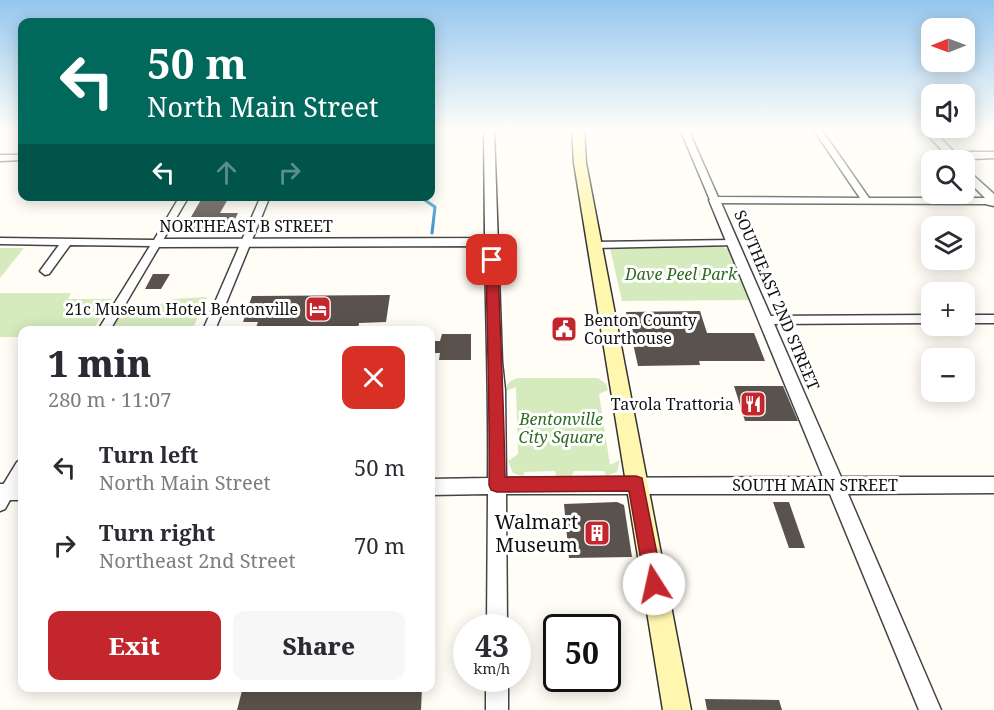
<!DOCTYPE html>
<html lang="en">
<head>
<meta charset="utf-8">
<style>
	body { margin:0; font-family:"Noto Serif",serif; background:#f7f7f7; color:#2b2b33; height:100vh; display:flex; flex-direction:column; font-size:22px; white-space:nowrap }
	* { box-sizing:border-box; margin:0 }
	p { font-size:20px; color:#7c7c81 }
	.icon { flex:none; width:33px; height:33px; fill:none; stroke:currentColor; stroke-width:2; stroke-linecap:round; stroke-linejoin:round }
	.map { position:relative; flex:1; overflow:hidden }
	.panel { position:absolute; left:18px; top:326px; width:417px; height:366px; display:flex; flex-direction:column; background:#fff; border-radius:12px; box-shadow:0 3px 15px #0003 }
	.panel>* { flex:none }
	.hud { position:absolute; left:18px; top:18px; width:417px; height:183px; border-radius:12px; box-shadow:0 3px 15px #0003; background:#00695c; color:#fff; overflow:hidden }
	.needle { width:39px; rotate:269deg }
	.controls { position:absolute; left:921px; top:18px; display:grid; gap:12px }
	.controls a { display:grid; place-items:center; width:54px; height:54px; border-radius:12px; background:#fff; box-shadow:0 3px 15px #0003; font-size:30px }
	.speed { position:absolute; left:453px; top:614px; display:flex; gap:12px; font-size:30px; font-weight:700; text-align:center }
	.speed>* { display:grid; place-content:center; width:78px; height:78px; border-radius:50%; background:#fff; box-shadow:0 3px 15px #0003; line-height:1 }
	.speed small { font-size:15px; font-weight:400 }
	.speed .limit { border:3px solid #111; border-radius:9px; background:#fff; color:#111 }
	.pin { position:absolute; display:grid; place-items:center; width:51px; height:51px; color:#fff; margin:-26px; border-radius:12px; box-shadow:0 3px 9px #0006 }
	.me { position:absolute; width:66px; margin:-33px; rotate:350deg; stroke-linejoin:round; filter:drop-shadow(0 0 4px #0008) }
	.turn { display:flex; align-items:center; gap:21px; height:126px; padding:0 30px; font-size:27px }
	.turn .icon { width:78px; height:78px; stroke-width:2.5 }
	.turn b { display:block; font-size:42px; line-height:51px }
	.lanes { display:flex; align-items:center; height:57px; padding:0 30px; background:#0003; justify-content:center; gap:30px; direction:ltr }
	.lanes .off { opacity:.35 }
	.round { display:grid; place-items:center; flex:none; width:63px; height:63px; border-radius:12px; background:#f7f7f7 }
	.head { display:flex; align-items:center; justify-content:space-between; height:102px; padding:0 30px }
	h1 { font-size:36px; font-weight:800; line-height:45px }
	.action { display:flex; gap:12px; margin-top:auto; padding:12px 30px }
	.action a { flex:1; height:69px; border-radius:12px; background:#c4262e; color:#fff; font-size:24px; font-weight:800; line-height:69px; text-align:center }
	.action a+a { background:#f7f7f7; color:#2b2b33 }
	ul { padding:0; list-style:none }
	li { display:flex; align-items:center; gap:18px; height:78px; padding:0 30px }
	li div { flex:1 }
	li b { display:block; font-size:22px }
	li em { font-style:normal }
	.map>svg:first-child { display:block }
	.green { fill:#d5ebbd }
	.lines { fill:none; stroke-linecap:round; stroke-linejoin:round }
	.stream { stroke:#3f96cf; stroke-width:3 }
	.building { fill:#5a524d }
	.minor-casing { stroke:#444; stroke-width:3 }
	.tertiary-casing { stroke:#444; stroke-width:3 }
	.secondary-casing { stroke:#333; stroke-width:3 }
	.minor { fill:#fff; fill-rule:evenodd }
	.tertiary { fill:#fff; fill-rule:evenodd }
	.secondary { fill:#fff6b0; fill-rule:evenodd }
	.route { fill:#c4262e; stroke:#7f191e; stroke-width:1.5 }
	.labels { text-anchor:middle; stroke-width:6; stroke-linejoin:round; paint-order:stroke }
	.street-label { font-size:16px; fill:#111; stroke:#fff }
	.park-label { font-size:16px; font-style:italic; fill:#2f6b1f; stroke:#fff }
	.poi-label { font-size:16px; fill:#111; stroke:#fff; text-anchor:end }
	.near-poi-label { font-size:20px; fill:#111; stroke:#fff; text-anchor:end }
</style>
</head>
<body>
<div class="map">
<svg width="994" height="710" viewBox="0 0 994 710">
	<rect width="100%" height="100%" fill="#fffdf5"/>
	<path class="green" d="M723 247 731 250 751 300 622 301 610 248Z
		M0 248H24L0 278Z
		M0 293H71L68 299H112L93 330H22V337H0Z
		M207 297 192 330H111L124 308 147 309 174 299Z
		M518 378H598L606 384 608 390 599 394 610 465 620 460 617 472 606 476 604 471H574L572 476H556L555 471 524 472V475L521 476 513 473 508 461 518 454 516 387 506 391C506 383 511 380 518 378Z"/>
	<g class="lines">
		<path class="stream" d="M419 196 435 207 432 233"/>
	</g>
	<path class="building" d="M207 196 228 199 220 213H238L232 225H208L203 234H190L192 230H187L195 217H191L202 198Z
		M153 274H170L161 289H145Z
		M390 295 386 322 359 323 358 330H255L258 322H243L252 296Z
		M700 311 707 333H754L765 361H699L700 365 638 366 626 312Z
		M442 334H471V360H439L440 353H430V341H440Z
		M734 386H783L798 421H745Z
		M617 502 624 505 632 557 569 558 564 504Z
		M773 502H789L805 548H789Z
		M243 687H422L421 710H237Z
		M705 699 779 700 782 710H707Z"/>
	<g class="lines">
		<g class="minor-casing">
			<path id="minor" d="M680 129H688L718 197 860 198 813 129H821L869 198H985L994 200V206L985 204 715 203 710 200Z
				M0 155H22V160L0 161Z
				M180 196H189L110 330H98L150 246 70 245 49 274 45 275 40 271 59 245 0 244V238L154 240Z
				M261 196H270L215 330H203Z
				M733 240 737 241V245L594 248 589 245 594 242Z
				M932 315V323L765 324 759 320 765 316Z
				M964 315H994V323H964Z
				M22 460V478L5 509 0 511V490L17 462Z"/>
		</g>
		<g class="tertiary-casing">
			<path id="tertiary" d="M484 129H494L502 362 505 390 506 478 823 477 709 200 715 197 719 198 841 477H994V493L848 494 941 710H919L830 494H506L507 627H487L488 494 430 495V479L488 478C489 401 486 323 485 246L157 247 151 243 157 239 485 238Z
				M922 129H932L954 152H994V158L951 160Z
				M964 167 994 194V205L990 203 964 177Z
				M0 484H22V500H0Z
				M486 678H508V710H486Z"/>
		</g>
		<g class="secondary-casing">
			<path id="secondary" d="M572 129H584L586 163 691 710H663L574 163Z"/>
		</g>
		<use href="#minor" class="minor"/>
		<use href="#tertiary" class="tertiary"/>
		<use href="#secondary" class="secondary"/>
	</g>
	<linearGradient id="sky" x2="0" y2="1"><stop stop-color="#95c6ee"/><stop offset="0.57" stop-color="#fffefa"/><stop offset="1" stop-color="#fffefa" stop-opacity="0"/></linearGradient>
	<rect width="994" height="228" fill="url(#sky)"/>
	<path class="route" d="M492 256 498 260C500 333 504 405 505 477L636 476 642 478 663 584 660 590 654 593 647 590 645 584 629 491 497 492 491 490 489 485C490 410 487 335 486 260Z"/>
	<defs>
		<g id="hotel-square" transform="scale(1.35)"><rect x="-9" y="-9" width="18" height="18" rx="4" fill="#c4262e" stroke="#fff"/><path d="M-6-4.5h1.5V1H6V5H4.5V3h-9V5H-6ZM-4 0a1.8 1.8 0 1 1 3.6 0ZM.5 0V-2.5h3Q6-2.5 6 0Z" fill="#fff"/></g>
		<g id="civic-square" transform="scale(1.35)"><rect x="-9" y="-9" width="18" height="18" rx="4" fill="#c4262e" stroke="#fff"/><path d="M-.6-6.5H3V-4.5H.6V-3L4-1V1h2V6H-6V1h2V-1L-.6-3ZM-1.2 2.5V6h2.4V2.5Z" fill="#fff"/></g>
		<g id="restaurant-square" transform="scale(1.35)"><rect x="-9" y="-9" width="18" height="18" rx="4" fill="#c4262e" stroke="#fff"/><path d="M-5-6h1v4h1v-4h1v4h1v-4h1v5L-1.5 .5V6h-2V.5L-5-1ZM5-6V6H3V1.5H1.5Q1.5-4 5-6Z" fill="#fff"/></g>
		<g id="building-square" transform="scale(1.35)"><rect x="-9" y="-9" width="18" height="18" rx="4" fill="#c4262e" stroke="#fff"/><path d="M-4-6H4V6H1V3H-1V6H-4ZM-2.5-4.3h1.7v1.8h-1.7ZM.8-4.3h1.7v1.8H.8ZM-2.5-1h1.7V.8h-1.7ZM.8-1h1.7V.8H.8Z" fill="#fff"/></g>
	</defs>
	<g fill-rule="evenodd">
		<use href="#hotel-square" x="318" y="309"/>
		<use href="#civic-square" x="564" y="329"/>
		<use href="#restaurant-square" x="753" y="404"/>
		<use href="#building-square" x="597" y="533"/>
	</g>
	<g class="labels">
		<g class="street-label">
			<text x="246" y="232">NORTHEAST B STREET</text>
			<text transform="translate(777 300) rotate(67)" y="6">SOUTHEAST 2ND STREET</text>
			<text x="815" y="491">SOUTH MAIN STREET</text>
		</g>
		<g class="park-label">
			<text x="681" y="280">Dave Peel Park</text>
			<text x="561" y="425">Bentonville<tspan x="561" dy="18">City Square</tspan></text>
		</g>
		<g class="poi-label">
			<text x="298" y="315">21c Museum Hotel Bentonville</text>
			<text x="584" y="326" text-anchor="start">Benton County<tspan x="584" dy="18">Courthouse</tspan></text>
			<text x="734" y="410">Tavola Trattoria</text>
		</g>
		<g class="near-poi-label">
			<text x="578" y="529">Walmart<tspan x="578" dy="23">Museum</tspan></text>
		</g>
	</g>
</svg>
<div class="controls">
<a><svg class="needle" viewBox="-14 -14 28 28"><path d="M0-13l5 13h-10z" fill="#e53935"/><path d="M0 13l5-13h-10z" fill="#7c7c81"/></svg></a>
<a><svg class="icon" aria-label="sound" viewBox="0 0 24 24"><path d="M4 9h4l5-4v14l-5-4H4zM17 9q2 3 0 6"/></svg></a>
<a><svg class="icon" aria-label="search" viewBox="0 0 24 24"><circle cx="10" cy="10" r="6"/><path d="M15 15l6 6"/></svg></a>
<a><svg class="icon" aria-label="layers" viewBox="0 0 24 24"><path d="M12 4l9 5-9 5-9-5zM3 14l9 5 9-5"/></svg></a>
<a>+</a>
<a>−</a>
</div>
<div class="speed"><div>43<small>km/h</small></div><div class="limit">50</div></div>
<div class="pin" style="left:492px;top:260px;background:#d93025"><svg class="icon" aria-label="arrive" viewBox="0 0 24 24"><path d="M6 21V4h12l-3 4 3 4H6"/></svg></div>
<svg class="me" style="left:654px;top:584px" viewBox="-20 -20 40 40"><circle r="19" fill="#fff"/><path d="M0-13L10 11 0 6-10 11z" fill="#c4262e"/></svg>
<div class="hud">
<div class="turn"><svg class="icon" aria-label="left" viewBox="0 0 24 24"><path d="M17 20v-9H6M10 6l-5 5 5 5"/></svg><div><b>50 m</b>North Main Street</div></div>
<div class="lanes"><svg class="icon" aria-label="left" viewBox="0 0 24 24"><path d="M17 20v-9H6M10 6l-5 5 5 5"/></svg><svg class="icon off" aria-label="ahead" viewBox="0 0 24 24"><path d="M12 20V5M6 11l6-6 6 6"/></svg><svg class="icon off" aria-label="right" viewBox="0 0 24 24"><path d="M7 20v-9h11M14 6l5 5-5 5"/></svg></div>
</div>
<section class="panel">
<div class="head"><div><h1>1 min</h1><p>280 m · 11:07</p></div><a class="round" style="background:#d93025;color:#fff"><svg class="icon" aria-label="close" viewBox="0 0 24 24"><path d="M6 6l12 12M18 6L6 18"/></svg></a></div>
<ul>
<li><svg class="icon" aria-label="left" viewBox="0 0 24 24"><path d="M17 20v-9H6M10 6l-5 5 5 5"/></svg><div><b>Turn left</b><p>North Main Street</p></div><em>50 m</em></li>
<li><svg class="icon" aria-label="right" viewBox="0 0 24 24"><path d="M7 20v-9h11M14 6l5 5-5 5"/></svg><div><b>Turn right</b><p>Northeast 2nd Street</p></div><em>70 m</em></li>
</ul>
<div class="action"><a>Exit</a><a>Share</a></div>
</section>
</div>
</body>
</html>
